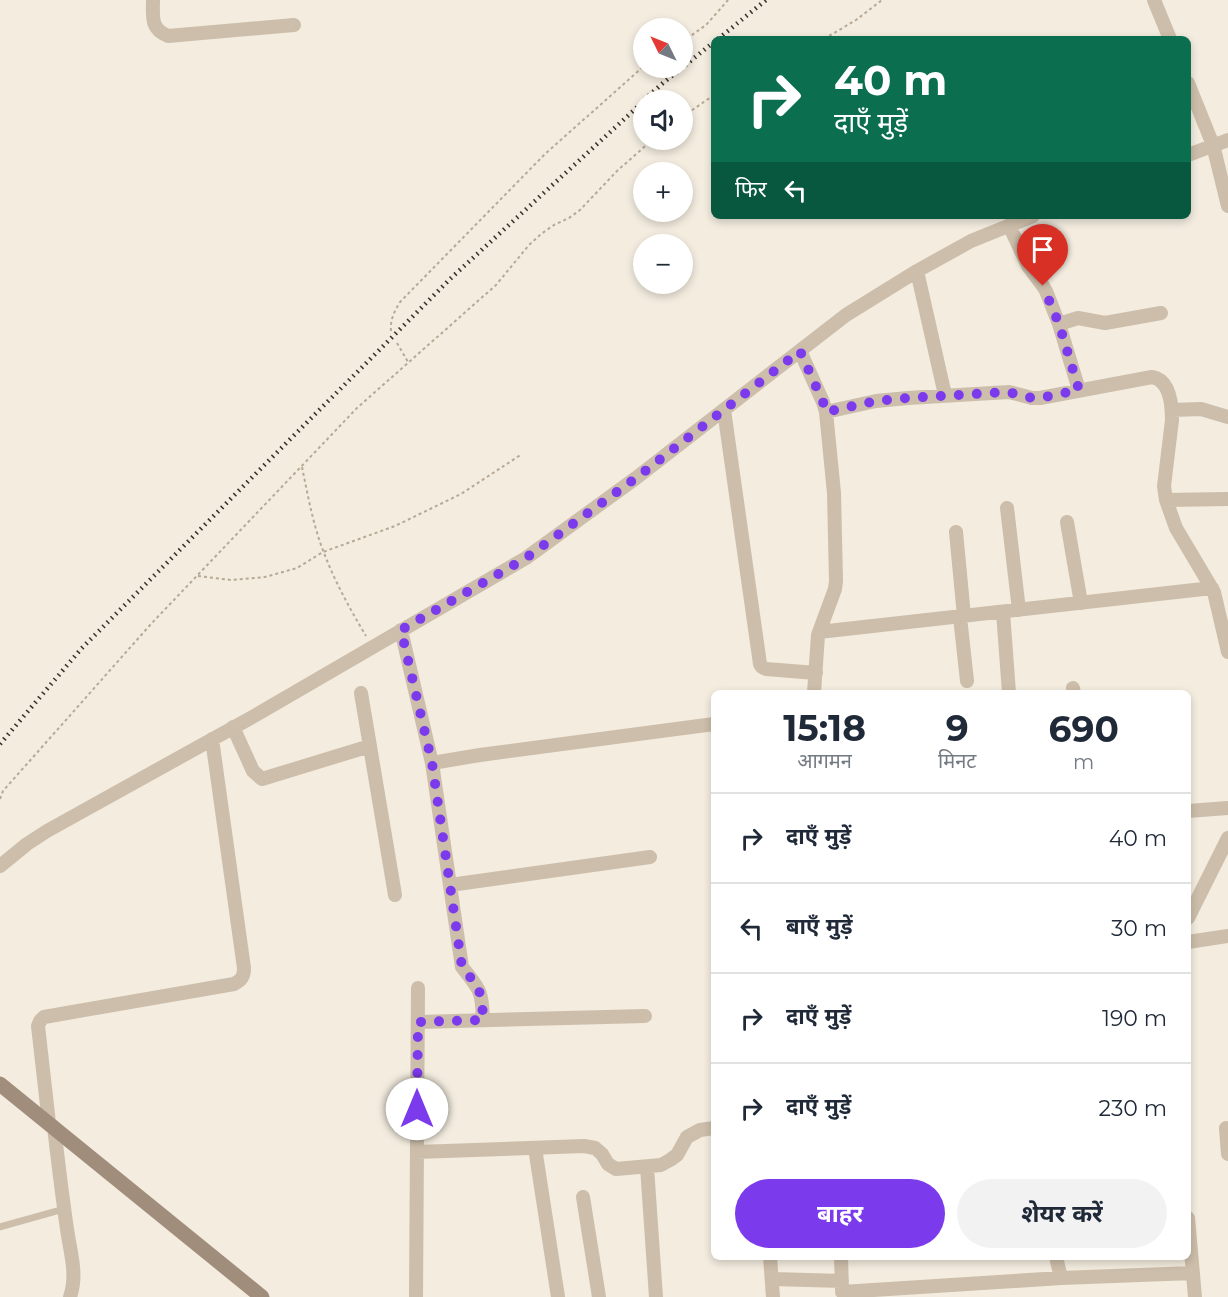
<!DOCTYPE html>
<html lang="hi">
<head>
<meta charset="utf-8">
<style>
	body { margin:0; font-family:Montserrat,"Noto Sans Devanagari",sans-serif; background:#f2f2f3; color:#1f2937; height:100vh; display:flex; flex-direction:column; font-size:22px; white-space:nowrap }
	* { box-sizing:border-box; margin:0 }
	p { font-size:20px; color:#747a83 }
	.icon { flex:none; width:33px; height:33px; fill:none; stroke:currentColor; stroke-width:2; stroke-linecap:round; stroke-linejoin:round }
	.map { position:relative; flex:1; overflow:hidden }
	.side { position:absolute; left:711px; top:690px; width:480px; height:570px; display:flex; flex-direction:column; background:#fff; border-radius:9px; box-shadow:0 3px 9px #0003 }
	.side>* { flex:none }
	.top-card { position:absolute; left:711px; top:36px; width:480px; height:183px; border-radius:9px; box-shadow:0 3px 9px #0003; background:#0b6e4f; color:#fff; overflow:hidden }
	.needle { width:39px; rotate:313deg }
	.controls { position:absolute; left:633px; top:18px; display:grid; gap:12px }
	.controls a { display:grid; place-items:center; width:60px; height:60px; border-radius:50%; background:#fff; box-shadow:0 3px 9px #0003; font-size:30px }
	.pin { position:absolute; display:grid; place-items:center; width:51px; height:51px; color:#fff; margin:-62px -26px; border-radius:50% 50% 50% 0; rotate:-45deg; box-shadow:0 0 6px #0007 }
	.pin .icon { rotate:45deg }
	.me { position:absolute; width:66px; margin:-33px; rotate:0deg; stroke-linejoin:round; filter:drop-shadow(0 0 4px #0008) }
	.turn { display:flex; align-items:center; gap:21px; height:126px; padding:0 24px; font-size:27px }
	.turn .icon { width:78px; height:78px; stroke-width:2.5 }
	.turn b { display:block; font-size:42px; line-height:51px }
	.then { display:flex; align-items:center; height:57px; padding:0 24px; background:#0003; gap:12px; font-size:22px }
	.eta { display:flex; justify-content:space-evenly; align-items:center; height:102px; text-align:center }
	.eta b { font-size:36px; font-weight:700; line-height:42px }
	.action { display:flex; gap:12px; margin-top:auto; padding:12px 24px }
	.action a { flex:1; height:69px; border-radius:36px; background:#7c3aed; color:#fff; font-size:24px; font-weight:700; line-height:69px; text-align:center }
	.action a+a { background:#f2f2f3; color:#1f2937 }
	ul { padding:0; list-style:none }
	li { display:flex; align-items:center; gap:18px; height:90px; padding:0 24px; border-top:2px solid #e0e1e3 }
	li div { flex:1 }
	li b { display:block; font-size:22px }
	li em { font-style:normal }
	.map>svg:first-child { display:block }
	.lines { fill:none; stroke-linecap:round; stroke-linejoin:round }
	.path { stroke:#b8a894; stroke-width:2; stroke-dasharray:3 3; stroke-linecap:butt }
	.service { stroke:#ccbeaa; stroke-width:7 }
	.minor { stroke:#ccbeaa; stroke-width:14 }
	.secondary { stroke:#a08d7c; stroke-width:15 }
	.rail { stroke:#39312a; stroke-width:4.5; stroke-dasharray:1.5 4.5; stroke-linecap:butt }
	.route { stroke:#7c3aed; stroke-width:10; stroke-dasharray:0 18 }
</style>
</head>
<body>
<div class="map">
<svg width="1228" height="1297" viewBox="0 0 1228 1297">
	<rect width="100%" height="100%" fill="#f3ecdf"/>
	<g class="lines">
		<path class="path" d="M824 39 856 20 882 0
			M682 42 706 25 728 0
			M682 117 714 95
			M391 331C390 320 394 312 400 302L545 154 644 66
			M397 343 408 362
			M302 467C308 496 313 525 324 553 335 582 350 609 366 636
			M198 576 231 580 265 577 297 568 323 552 395 526 461 494 522 454
			M0 799 3 791 151 624 357 408 496 285 529 245 541 234 554 225 569 218 580 210 617 171 652 140"/>
		<path class="service" d="M0 1227 64 1209"/>
		<path class="minor" d="M153 0C153 16 150 29 168 36L294 25
			M1154 0 1170 39
			M1188 83 1213 145 1228 206
			M1188 155 1228 140
			M1009 225 1028 266 1043 286 1046 291 1059 324 1079 390
			M917 271 945 395
			M1059 324 1078 318 1105 323 1161 313
			M800 351 823 402 826 412 834 493 836 581 835 589 818 635 814 693
			M724 410 760 664 762 667 766 669 816 673
			M1172 410 1201 409 1228 417
			M826 412 876 401 908 398 1009 392 1032 398H1040L1152 377C1170 380 1172 404 1172 420L1164 486 1166 500 1176 528 1214 592 1228 652
			M1166 500 1228 499
			M1007 508 1019 610
			M1067 522 1081 603
			M956 532 964 616
			M1003 612 1009 693
			M960 617 967 681
			M401 630 432 763 462 967C480 990 482 990 483 1020
			M819 632 1212 588
			M1073 688 1074 693
			M361 693 395 895
			M233 727 253 771 262 779 370 746
			M432 763 480 755 714 724
			M1188 811 1228 808
			M0 866 27 844 47 831 256 715 526 558 636 478 846 315 917 271 971 241 1033 216
			M450 885 650 857
			M1188 918 1228 838
			M1188 942 1228 936
			M418 1022 645 1016
			M49 1123 38 1026 40 1021 44 1017 234 984C242 980 244 976 244 968L212 739
			M54 1127C58 1161 62 1195 67 1229 70 1252 78 1274 70 1297
			M1226 1128 1228 1154
			M535 1148 558 1297
			M417 1152 584 1146 595 1148 602 1154 608 1164 616 1169 661 1165 670 1160 677 1155 687 1137 700 1130 714 1128
			M647 1167 656 1297
			M583 1197 599 1297
			M1188 1218 1195 1297
			M770 1257 773 1297
			M841 1257 842 1289
			M1056 1257 1061 1278
			M773 1279 842 1281
			M842 1292 1061 1278 1193 1273
			M416 1297 418 988"/>
		<path class="secondary" d="M0 1084 262 1297"/>
		<path class="rail" d="M718 39 766 0
			M644 100 663 83 714 42
			M0 744 81 649 450 279 644 101"/>
	</g>
	<g class="lines">
		<path class="route" d="M417 1109 418 1022 483 1020C482 991 480 989 462 967L432 763 401 630 526 558 636 478 800 351 823 402 826 412 876 401 908 398 1008 392 1032 398H1040L1079 390 1059 324 1043 286"/>
	</g>
</svg>
<div class="controls">
<a><svg class="needle" viewBox="-14 -14 28 28"><path d="M0-13l5 13h-10z" fill="#e53935"/><path d="M0 13l5-13h-10z" fill="#747a83"/></svg></a>
<a><svg class="icon" aria-label="sound" viewBox="0 0 24 24"><path d="M4 9h4l5-4v14l-5-4H4zM17 9q2 3 0 6"/></svg></a>
<a>+</a>
<a>−</a>
</div>
<div class="pin" style="left:1043px;top:286px;background:#d93025"><svg class="icon" aria-label="arrive" viewBox="0 0 24 24"><path d="M6 21V4h12l-3 4 3 4H6"/></svg></div>
<svg class="me" style="left:417px;top:1109px" viewBox="-20 -20 40 40"><circle r="19" fill="#fff"/><path d="M0-13L10 11 0 6-10 11z" fill="#7c3aed"/></svg>
<div class="top-card">
<div class="turn"><svg class="icon" aria-label="right" viewBox="0 0 24 24"><path d="M7 20v-9h11M14 6l5 5-5 5"/></svg><div><b>40 m</b>दाएँ मुड़ें</div></div>
<div class="then">फिर<svg class="icon" aria-label="left" viewBox="0 0 24 24"><path d="M17 20v-9H6M10 6l-5 5 5 5"/></svg></div>
</div>
<section class="side">
<div class="eta">
<div><b>15:18</b><p>आगमन</p></div>
<div><b>9</b><p>मिनट</p></div>
<div><b>690</b><p>m</p></div>
</div>
<ul>
<li><svg class="icon" aria-label="right" viewBox="0 0 24 24"><path d="M7 20v-9h11M14 6l5 5-5 5"/></svg><div><b>दाएँ मुड़ें</b></div><em>40 m</em></li>
<li><svg class="icon" aria-label="left" viewBox="0 0 24 24"><path d="M17 20v-9H6M10 6l-5 5 5 5"/></svg><div><b>बाएँ मुड़ें</b></div><em>30 m</em></li>
<li><svg class="icon" aria-label="right" viewBox="0 0 24 24"><path d="M7 20v-9h11M14 6l5 5-5 5"/></svg><div><b>दाएँ मुड़ें</b></div><em>190 m</em></li>
<li><svg class="icon" aria-label="right" viewBox="0 0 24 24"><path d="M7 20v-9h11M14 6l5 5-5 5"/></svg><div><b>दाएँ मुड़ें</b></div><em>230 m</em></li>
</ul>
<div class="action"><a>बाहर</a><a>शेयर करें</a></div>
</section>
</div>
</body>
</html>
